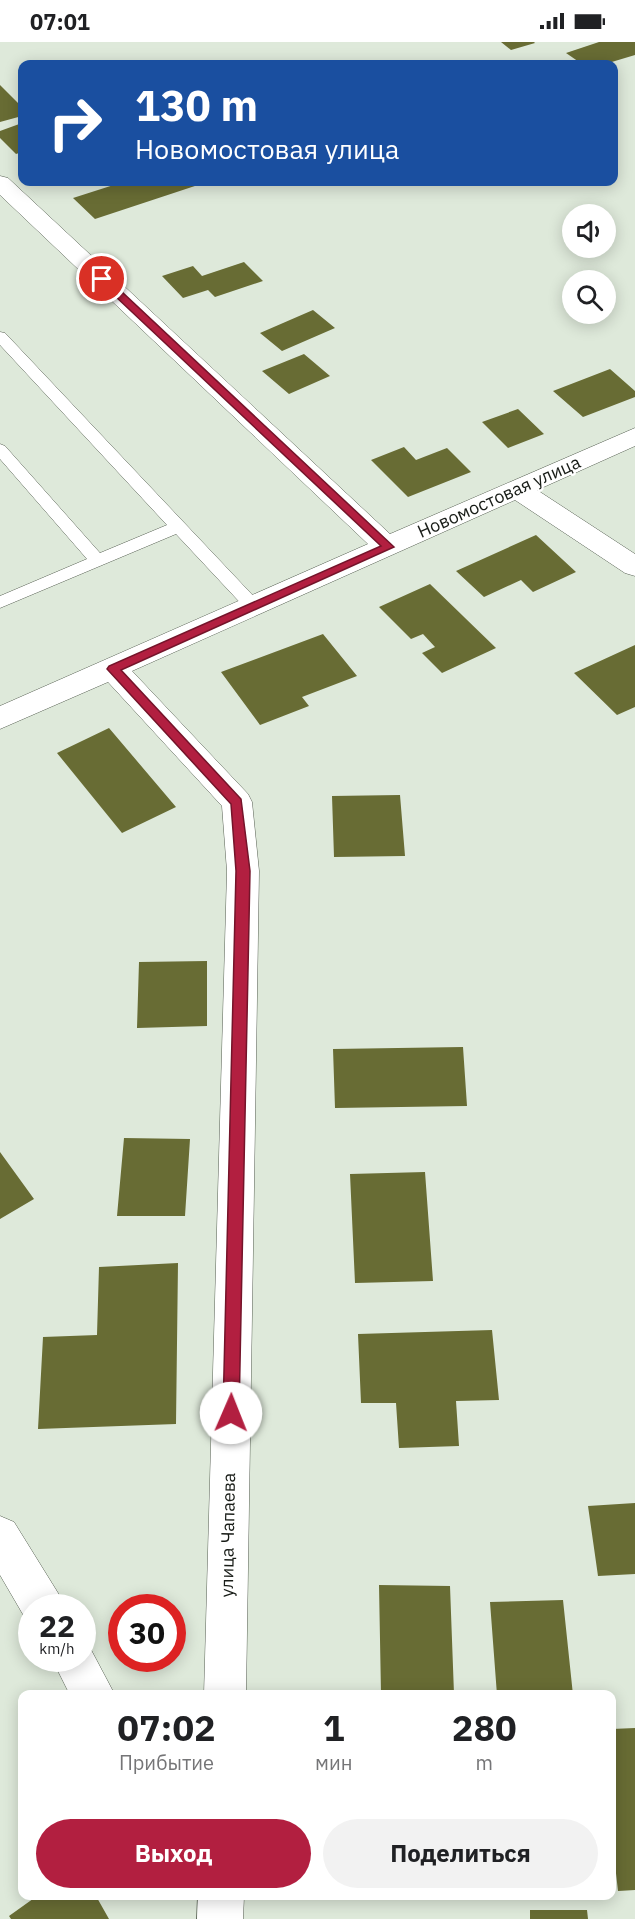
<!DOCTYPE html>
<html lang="ru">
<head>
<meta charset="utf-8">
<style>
	body { margin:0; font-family:"IBM Plex Sans",sans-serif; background:#f2f2f2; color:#202124; height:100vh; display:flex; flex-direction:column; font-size:22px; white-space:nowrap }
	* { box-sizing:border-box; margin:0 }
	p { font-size:20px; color:#757577 }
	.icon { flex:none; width:33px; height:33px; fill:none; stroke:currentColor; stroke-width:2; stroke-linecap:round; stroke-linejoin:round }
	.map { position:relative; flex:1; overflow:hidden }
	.side { position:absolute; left:18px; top:1648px; width:598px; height:210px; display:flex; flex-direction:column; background:#fff; border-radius:12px; box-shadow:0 3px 15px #0003 }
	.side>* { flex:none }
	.hud { position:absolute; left:18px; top:18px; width:600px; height:126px; border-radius:12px; box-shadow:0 3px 15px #0003; background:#1a4fa0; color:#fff; overflow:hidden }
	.controls { position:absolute; left:562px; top:162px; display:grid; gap:12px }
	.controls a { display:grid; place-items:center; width:54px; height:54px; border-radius:50%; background:#fff; box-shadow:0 3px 15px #0003; font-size:30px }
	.speed { position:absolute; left:18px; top:1552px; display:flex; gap:12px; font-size:30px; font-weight:700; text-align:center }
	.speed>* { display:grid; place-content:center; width:78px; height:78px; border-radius:50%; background:#fff; box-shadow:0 3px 15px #0003; line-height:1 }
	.speed small { font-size:15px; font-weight:400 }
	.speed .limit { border:9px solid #d22; background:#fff; color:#111 }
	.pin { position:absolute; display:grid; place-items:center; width:51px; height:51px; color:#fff; margin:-26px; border:3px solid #fff; border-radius:50%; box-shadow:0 2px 6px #0007 }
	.me { position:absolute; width:66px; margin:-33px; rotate:1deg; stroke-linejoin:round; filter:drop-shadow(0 0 4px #0008) }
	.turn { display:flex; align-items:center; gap:21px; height:126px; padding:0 18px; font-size:27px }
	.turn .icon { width:78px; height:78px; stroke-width:2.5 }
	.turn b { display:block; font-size:42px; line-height:51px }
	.eta { display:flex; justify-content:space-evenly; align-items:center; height:102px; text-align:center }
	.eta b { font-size:36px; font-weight:700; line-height:42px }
	.action { display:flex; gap:12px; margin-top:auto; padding:12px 18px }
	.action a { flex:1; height:69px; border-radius:36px; background:#b21f40; color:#fff; font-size:24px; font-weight:700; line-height:69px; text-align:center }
	.action a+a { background:#f2f2f2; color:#202124 }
	.status { display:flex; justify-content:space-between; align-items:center; height:42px; padding:0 30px; background:#fff; direction:ltr }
	.status svg { height:16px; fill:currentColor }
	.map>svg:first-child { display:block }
	.building { fill:#686c34 }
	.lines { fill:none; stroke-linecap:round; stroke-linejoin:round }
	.service-casing { stroke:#576053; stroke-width:1 }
	.minor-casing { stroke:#576053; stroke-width:1 }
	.service { fill:#fff; fill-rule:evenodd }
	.minor { fill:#fff; fill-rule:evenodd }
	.route { fill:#b21f40; stroke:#74142a; stroke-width:1.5 }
	.labels { text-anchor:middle; stroke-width:4.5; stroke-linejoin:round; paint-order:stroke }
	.street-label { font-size:18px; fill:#181c17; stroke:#fff }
</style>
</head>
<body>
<div class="status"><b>07:01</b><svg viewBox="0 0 49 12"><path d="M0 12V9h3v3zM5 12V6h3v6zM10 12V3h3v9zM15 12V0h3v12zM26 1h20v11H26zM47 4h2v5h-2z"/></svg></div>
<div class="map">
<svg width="635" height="1877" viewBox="0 0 635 1877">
	<rect width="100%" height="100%" fill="#dee9da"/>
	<path class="building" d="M501 0H534L535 1 511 8Z
		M599 0H635V13L605 22H582L566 11Z
		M0 43 22 65V74L0 80Z
		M22 81V110L16 112 0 96V89Z
		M123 140H207L95 177 73 156Z
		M244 220 263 239 215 255 208 248 183 256 162 234 193 224 202 234Z
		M313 268 335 286 282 309 260 291Z
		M304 312 330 334 289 352 262 329Z
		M610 327 635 349V355L583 375 553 349Z
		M518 367 544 392 508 406 482 380Z
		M404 405 416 418 447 406 471 430 408 455 371 418Z
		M536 493 576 530 533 550 521 538 484 555 456 529Z
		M430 542 496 606 442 631 422 611 435 605 423 592 411 597 379 565Z
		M323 592 357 634 302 655 309 664 260 683 221 630Z
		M635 603V665L617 673 574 631Z
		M109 686 176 765 122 791 57 711Z
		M400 753 405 814 334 815 332 754Z
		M207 919V984L137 986 139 920Z
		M463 1005 467 1064 335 1066 333 1007Z
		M124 1096 190 1097 185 1174H117Z
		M0 1110 34 1157 0 1177Z
		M425 1130 433 1239 355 1241 350 1132Z
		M178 1221 176 1382 38 1387 43 1295 97 1293 99 1225Z
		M492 1288 499 1358 456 1359 459 1404 399 1406 396 1361H361L358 1292Z
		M635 1461V1532L598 1534 588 1464Z
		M379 1543 450 1544 454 1652H381Z
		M563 1558 573 1653H497L490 1560Z
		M635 1686V1848L618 1849 612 1796V1687Z
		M37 1854H96L109 1877H11L9 1874Z
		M530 1868H587L588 1877H530Z"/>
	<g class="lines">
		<g class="service-casing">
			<path id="service" d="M0 290 5 291 259 560 261 564 259 568H247L176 492 0 566V554L87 517 0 417V402L5 404 100 511 167 483 0 303Z"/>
		</g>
		<g class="minor-casing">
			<path id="minor" d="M0 134 8 136 390 492 635 386V404L537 448 635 512V534L625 531 515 458 132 629 248 752 252 760 259 829 246 1653H204L227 829 222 764 108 640 0 687V664L368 502 0 153Z
				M0 1474 14 1480 58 1551 64 1566H32V1582L28 1581 0 1533Z
				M82 1600 88 1602 115 1653H70L52 1617H82Z
				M198 1854H244L243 1877H197Z"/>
		</g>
		<use href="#service" class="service"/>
		<use href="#minor" class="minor"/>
	</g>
	<path class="route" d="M99 235H106L394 505 121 628 241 757 250 829 239 1371 237 1376 231 1378 225 1376 223 1371 236 829 231 762 107 627 109 624 381 504 99 239Z"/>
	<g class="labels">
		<g class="street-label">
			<text transform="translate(499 455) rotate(-24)" y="6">Новомостовая улица</text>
			<text transform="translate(228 1493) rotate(-89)" y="6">улица Чапаева</text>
		</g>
	</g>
</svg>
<div class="controls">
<a><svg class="icon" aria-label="sound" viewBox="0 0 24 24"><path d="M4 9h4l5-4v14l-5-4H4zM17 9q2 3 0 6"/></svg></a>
<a><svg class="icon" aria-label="search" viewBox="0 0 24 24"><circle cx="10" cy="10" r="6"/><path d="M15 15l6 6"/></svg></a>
</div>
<div class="speed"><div>22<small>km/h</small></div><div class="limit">30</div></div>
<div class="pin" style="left:102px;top:237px;background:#d93025"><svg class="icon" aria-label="arrive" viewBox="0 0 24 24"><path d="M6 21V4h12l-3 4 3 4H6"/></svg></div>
<svg class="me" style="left:231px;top:1371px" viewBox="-20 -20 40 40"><circle r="19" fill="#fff"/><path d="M0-13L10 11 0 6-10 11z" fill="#b21f40"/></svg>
<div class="hud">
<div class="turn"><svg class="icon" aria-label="right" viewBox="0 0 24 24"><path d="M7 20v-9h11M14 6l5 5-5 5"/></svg><div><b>130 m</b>Новомостовая улица</div></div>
</div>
<section class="side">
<div class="eta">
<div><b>07:02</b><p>Прибытие</p></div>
<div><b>1</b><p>мин</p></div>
<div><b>280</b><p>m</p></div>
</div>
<div class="action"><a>Выход</a><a>Поделиться</a></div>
</section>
</div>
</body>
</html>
